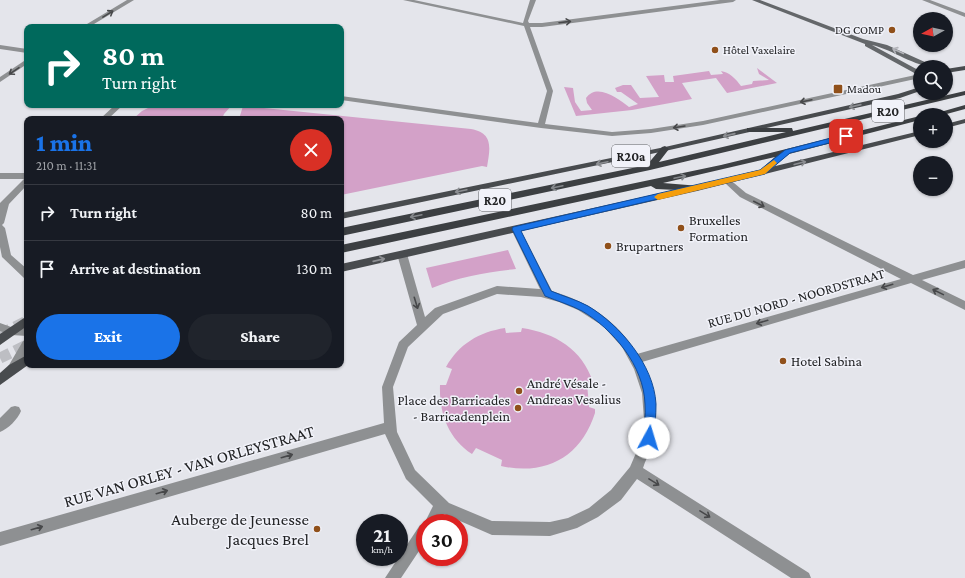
<!DOCTYPE html>
<html lang="en">
<head>
<meta charset="utf-8">
<style>
	body { margin:0; font-family:"Crimson Pro",serif; background:#20242c; color:#f1f3f6; height:100vh; display:flex; flex-direction:column; font-size:15px; white-space:nowrap }
	* { box-sizing:border-box; margin:0 }
	p { font-size:13px; color:#9ea1a6 }
	.icon { flex:none; width:22px; height:22px; fill:none; stroke:currentColor; stroke-width:2; stroke-linecap:round; stroke-linejoin:round }
	.map { position:relative; flex:1; overflow:hidden }
	.panel { position:absolute; left:24px; top:116px; width:320px; height:252px; display:flex; flex-direction:column; background:#171b24; border-radius:8px; box-shadow:0 1px 3px #0004 }
	.panel>* { flex:none }
	.hud { position:absolute; left:24px; top:24px; width:320px; height:84px; border-radius:8px; box-shadow:0 1px 3px #0004; background:#00695c; color:#fff; overflow:hidden }
	.needle { width:26px; rotate:262deg }
	.tools { position:absolute; left:913px; top:12px; display:grid; gap:8px }
	.tools a { display:grid; place-items:center; width:40px; height:40px; border-radius:50%; background:#171b24; box-shadow:0 1px 3px #0004; font-size:20px }
	.speed { position:absolute; left:356px; top:514px; display:flex; gap:8px; font-size:20px; font-weight:700; text-align:center }
	.speed>* { display:grid; place-content:center; width:52px; height:52px; border-radius:50%; background:#171b24; box-shadow:0 1px 3px #0004; line-height:1 }
	.speed small { font-size:10px; font-weight:400 }
	.speed .limit { border:6px solid #d22; background:#fff; color:#111 }
	.pin { position:absolute; display:grid; place-items:center; width:34px; height:34px; color:#fff; margin:-17px; border-radius:8px; box-shadow:0 2px 6px #0006 }
	.me { position:absolute; width:44px; margin:-22px; rotate:6deg; stroke-linejoin:round; filter:drop-shadow(0 0 3px #0008) }
	.turn { display:flex; align-items:center; gap:14px; height:84px; padding:0 12px; font-size:18px }
	.turn .icon { width:52px; height:52px; stroke-width:2.5 }
	.turn b { display:block; font-size:28px; line-height:34px }
	.round { display:grid; place-items:center; flex:none; width:42px; height:42px; border-radius:21px; background:#20242c }
	.summary { display:flex; align-items:center; justify-content:space-between; height:68px; padding:0 12px }
	h1 { font-size:24px; font-weight:800; line-height:30px; color:#1a73e8 }
	.action { display:flex; gap:8px; margin-top:auto; padding:8px 12px }
	.action a { flex:1; height:46px; border-radius:24px; background:#1a73e8; color:#fff; font-size:16px; font-weight:800; line-height:46px; text-align:center }
	.action a+a { background:#20242c; color:#f1f3f6 }
	ul { padding:0; list-style:none }
	li { display:flex; align-items:center; gap:12px; height:56px; padding:0 12px; border-top:1px solid #363941 }
	li div { flex:1 }
	li b { display:block; font-size:15px }
	li em { font-style:normal }
	.map>svg:first-child { display:block }
	.green { fill:#d3a1c8 }
	.lines { fill:none; stroke-linecap:round; stroke-linejoin:round }
	.trunk-tunnel { stroke:#bdbec3; stroke-width:11; stroke-dasharray:11 5.5; stroke-linecap:butt }
	.minor { fill:#8e9092; fill-rule:evenodd }
	.tertiary { fill:#8e9092; fill-rule:evenodd }
	.secondary { fill:#64676a; fill-rule:evenodd }
	.primary { fill:#484b4e; fill-rule:evenodd }
	.trunk { fill:#3c3f42; fill-rule:evenodd }
	.oneway { stroke:#47484a }
	.oneway2 { stroke:#b2b3b9 }
	.oneway3 { stroke:#8c8e92 }
	.oneway4 { stroke:#84878b }
	.route { fill:#1a73e8; stroke:#114b97 }
	.slow { fill:#f59e0b }
	.poi-dot { fill:#90501a; stroke:#f1f2f9; stroke-width:1.5 }
	.labels { text-anchor:middle; stroke-width:3; stroke-linejoin:round; paint-order:stroke }
	.far-poi-label { font-size:12px; fill:#212224; stroke:#f1f2f9; text-anchor:start }
	.shield { fill:#f1f2f9; stroke:#5f6064; stroke-width:1 }
	.shield-label { font-size:13px; font-weight:bold; fill:#212224 }
	.poi-label { font-size:14px; fill:#212224; stroke:#f1f2f9; text-anchor:start }
	.street-label { font-size:14px; fill:#212224; stroke:#f1f2f9 }
	.near-street-label { font-size:17px; fill:#212224; stroke:#f1f2f9 }
	.near-poi-label { font-size:17px; fill:#212224; stroke:#f1f2f9; text-anchor:end }
</style>
</head>
<body>
<div class="map">
<svg width="965" height="578" viewBox="0 0 965 578">
	<rect width="100%" height="100%" fill="#e4e5eb"/>
	<path class="green" d="M757 68 777 83 727 93 716 78 682 83 692 99 632 110 576 116 564 87 573 88 575 102 581 111 592 110 587 103 586 98C597 82 619 99 629 107L638 104 621 92H617L615 88 623 85H631L640 98 659 97 646 76 664 75 665 82H674L673 76 709 71 711 75 723 74 721 71C729 72 736 79 741 86L752 84 753 81 769 80 759 74Z
		M154 105H232L224 114 222 119H133L142 111Z
		M243 106 471 129C494 133 490 149 487 167L482 166 341 195V119H239Z
		M508 250 516 269C486 272 459 277 432 288L426 268Z
		M505 328 506 333 521 332 522 328C555 333 582 349 593 382L587 383 589 407 595 409V413C581 457 546 476 501 466L502 460 476 448 472 454C448 438 439 413 440 385H446L452 369 446 367C459 344 479 332 505 328Z"/>
	<g class="lines">
		<path class="trunk-tunnel" d="M0 334 27 321
			M0 358 27 345"/>
		<path class="minor" d="M127 0H134L89 27H82Z
			M403 0H414L523 23 530 0H536L528 21 529 23H542L720 0H736L733 2 542 27H530L553 91 545 124 612 132 651 129 703 121 920 74V78L703 125 651 133 612 136 541 128 341 100V96L538 123 547 91 524 26Z
			M922 0H930L965 13V17Z
			M0 45 27 49V53L0 49Z
			M27 59V64L0 82V77Z
			M115 105H123L108 119H100Z
			M728 178 746 193 913 275 965 260V268L922 280 965 301V310L911 283 642 362C656 386 660 421 651 448 649 454 645 461 643 468L809 573 811 578H791L637 479 621 500 598 517 577 528 550 536 492 535 444 514 438 523H425V542L401 578H385L420 525 424 524 433 506 406 479 385 434 0 546V532L384 423 382 387 399 342 417 325 397 254 402 251 407 254 425 317 435 308 497 286 540 289 511 229 513 227H519L552 291C588 302 618 321 637 354L901 279 740 197 725 183V179ZM497 294 541 297 559 302 578 310 603 326 622 347 634 369 642 393 644 420 639 446 630 467 611 490 589 508 568 518 550 522 492 521 449 503 415 470 397 432 393 387 408 347 443 314Z
			M15 406 19 407 21 411C18 419 8 429 0 432V418L11 407Z"/>
		<path class="tertiary" d="M0 173H27V185L9 204 4 223 2 225 5 228 11 255 27 269V279L24 278 2 257 0 247V203L24 179H0Z
			M0 323 11 327 27 328V336L11 335 0 331Z
			M27 339V354L17 371 13 373 9 371 7 368 9 365 23 341Z"/>
		<path class="secondary" d="M752 0H760L863 39 887 45 936 67C914 67 894 50 872 45L920 71V76L918 75 865 46V44Z"/>
		<path class="primary" d="M965 66V70L946 73V69Z
			M920 87V91L900 98 665 151 341 219V213L665 147 898 94Z
			M965 119V123L946 128V124Z
			M920 131V135L697 191 341 272V264L697 185Z
			M27 316V326L0 345V334Z
			M27 355 28 365 0 385V373L9 365Z"/>
		<path class="trunk" d="M965 91V95L650 170 341 236V228L647 165 662 147 665 146 669 149 659 162 786 132H747V128H792L793 131Z
			M965 105V109L943 115H930Z
			M920 116V120L789 154 763 175 758 172 760 170 775 157 663 183 700 186 702 188 697 191 656 189 651 186 341 253V245L721 165Z"/>
	</g>
	<defs><path id="oneway-shaft" d="M-6 0H5M1.5-3L5.5 0L1.5 3" fill="none" stroke-width="1.6" stroke-linecap="round" stroke-linejoin="round"/></defs>
	<g class="oneway">
		<use href="#oneway-shaft" transform="translate(108 14) rotate(-31)"/>
		<use href="#oneway-shaft" transform="translate(565 22) rotate(-7)"/>
		<use href="#oneway-shaft" transform="translate(14 71) rotate(146)"/>
		<use href="#oneway-shaft" transform="translate(806 101) rotate(168)"/>
		<use href="#oneway-shaft" transform="translate(679 127) rotate(171)"/>
		<use href="#oneway-shaft" transform="translate(759 204) rotate(27)"/>
		<use href="#oneway-shaft" transform="translate(887 286) rotate(163)"/>
		<use href="#oneway-shaft" transform="translate(938 292) rotate(-154)"/>
		<use href="#oneway-shaft" transform="translate(416 303) rotate(73)"/>
		<use href="#oneway-shaft" transform="translate(762 322) rotate(164)"/>
		<use href="#oneway-shaft" transform="translate(287 456) rotate(-16)"/>
		<use href="#oneway-shaft" transform="translate(654 482) rotate(32)"/>
		<use href="#oneway-shaft" transform="translate(162 492) rotate(-16)"/>
		<use href="#oneway-shaft" transform="translate(705 514) rotate(32)"/>
		<use href="#oneway-shaft" transform="translate(37 528) rotate(-16)"/>
	</g>
	<use class="oneway2" href="#oneway-shaft" transform="translate(898 51) rotate(-156)"/>
	<g class="oneway3">
		<use href="#oneway-shaft" transform="translate(855 106) rotate(167)"/>
		<use href="#oneway-shaft" transform="translate(729 135) rotate(167)"/>
		<use href="#oneway-shaft" transform="translate(602 163) rotate(168)"/>
		<use href="#oneway-shaft" transform="translate(800 163) rotate(-14)"/>
		<use href="#oneway-shaft" transform="translate(461 191) rotate(168)"/>
		<use href="#oneway-shaft" transform="translate(379 260) rotate(-13)"/>
	</g>
	<g class="oneway4">
		<use href="#oneway-shaft" transform="translate(680 177) rotate(-12)"/>
		<use href="#oneway-shaft" transform="translate(557 187) rotate(168)"/>
		<use href="#oneway-shaft" transform="translate(416 216) rotate(168)"/>
	</g>
	<path class="route" d="M846 134 850 136 849 138 790 153 765 174 521 231 551 291C563 296 577 300 588 306 620 325 654 365 656 404 656 415 655 427 654 438L653 441 649 443 645 441 643 438C644 427 646 415 645 404 644 366 613 329 582 311 571 305 557 301 545 296L512 229 513 227 760 170 785 150Z"/>
	<path class="slow" d="M774 160 777 163 765 174 658 200 654 197 658 194 760 170Z"/>
	<g class="poi-dot">
		<circle cx="892" cy="30" r="4"/>
		<circle cx="715" cy="50" r="4"/>
		<rect x="833" y="84" width="10" height="10" rx="2"/>
		<circle cx="681" cy="228" r="4"/>
		<circle cx="608" cy="246" r="4"/>
		<circle cx="783" cy="361" r="4"/>
		<circle cx="519" cy="391" r="4"/>
		<circle cx="518" cy="408" r="4"/>
		<circle cx="317" cy="529" r="4"/>
	</g>
	<g class="labels">
		<g class="far-poi-label">
			<text x="884" y="34" text-anchor="end">DG COMP</text>
			<text x="723" y="54">Hôtel Vaxelaire</text>
			<text x="847" y="93">Madou</text>
		</g>
		<g class="shield">
			<rect x="872" y="100" width="32" height="22" rx="3"/>
			<rect x="612" y="145" width="38" height="22" rx="3"/>
			<rect x="479" y="189" width="32" height="22" rx="3"/>
		</g>
		<g class="shield-label">
			<text x="888" y="116">R20</text>
			<text x="631" y="161">R20a</text>
			<text x="495" y="205">R20</text>
		</g>
		<g class="poi-label">
			<text x="689" y="225">Bruxelles<tspan x="689" dy="16">Formation</tspan></text>
			<text x="616" y="251">Brupartners</text>
			<text x="791" y="366">Hotel Sabina</text>
			<text x="527" y="388">André Vésale -<tspan x="527" dy="16">Andreas Vesalius</tspan></text>
			<text x="510" y="405" text-anchor="end">Place des Barricades<tspan x="510" dy="16">- Barricadenplein</tspan></text>
		</g>
		<g class="street-label">
			<text transform="translate(796 298) rotate(-16)" y="5">RUE DU NORD - NOORDSTRAAT</text>
		</g>
		<g class="near-street-label">
			<text transform="translate(189 466) rotate(-16)" y="6">RUE VAN ORLEY - VAN ORLEYSTRAAT</text>
		</g>
		<g class="near-poi-label">
			<text x="309" y="525">Auberge de Jeunesse<tspan x="309" dy="20">Jacques Brel</tspan></text>
		</g>
	</g>
</svg>
<div class="tools">
<a><svg class="needle" viewBox="-14 -14 28 28"><path d="M0-13l5 13h-10z" fill="#e53935"/><path d="M0 13l5-13h-10z" fill="#9ea1a6"/></svg></a>
<a><svg class="icon" aria-label="search" viewBox="0 0 24 24"><circle cx="10" cy="10" r="6"/><path d="M15 15l6 6"/></svg></a>
<a>+</a>
<a>−</a>
</div>
<div class="speed"><div>21<small>km/h</small></div><div class="limit">30</div></div>
<div class="pin" style="left:846px;top:136px;background:#d93025"><svg class="icon" aria-label="arrive" viewBox="0 0 24 24"><path d="M6 21V4h12l-3 4 3 4H6"/></svg></div>
<svg class="me" style="left:649px;top:438px" viewBox="-20 -20 40 40"><circle r="19" fill="#fff"/><path d="M0-13L10 11 0 6-10 11z" fill="#1a73e8"/></svg>
<div class="hud">
<div class="turn"><svg class="icon" aria-label="right" viewBox="0 0 24 24"><path d="M7 20v-9h11M14 6l5 5-5 5"/></svg><div><b>80 m</b>Turn right</div></div>
</div>
<section class="panel">
<div class="summary"><div><h1>1 min</h1><p>210 m · 11:31</p></div><a class="round" style="background:#d93025;color:#fff"><svg class="icon" aria-label="close" viewBox="0 0 24 24"><path d="M6 6l12 12M18 6L6 18"/></svg></a></div>
<ul>
<li><svg class="icon" aria-label="right" viewBox="0 0 24 24"><path d="M7 20v-9h11M14 6l5 5-5 5"/></svg><div><b>Turn right</b></div><em>80 m</em></li>
<li><svg class="icon" aria-label="arrive" viewBox="0 0 24 24"><path d="M6 21V4h12l-3 4 3 4H6"/></svg><div><b>Arrive at destination</b></div><em>130 m</em></li>
</ul>
<div class="action"><a>Exit</a><a>Share</a></div>
</section>
</div>
</body>
</html>
